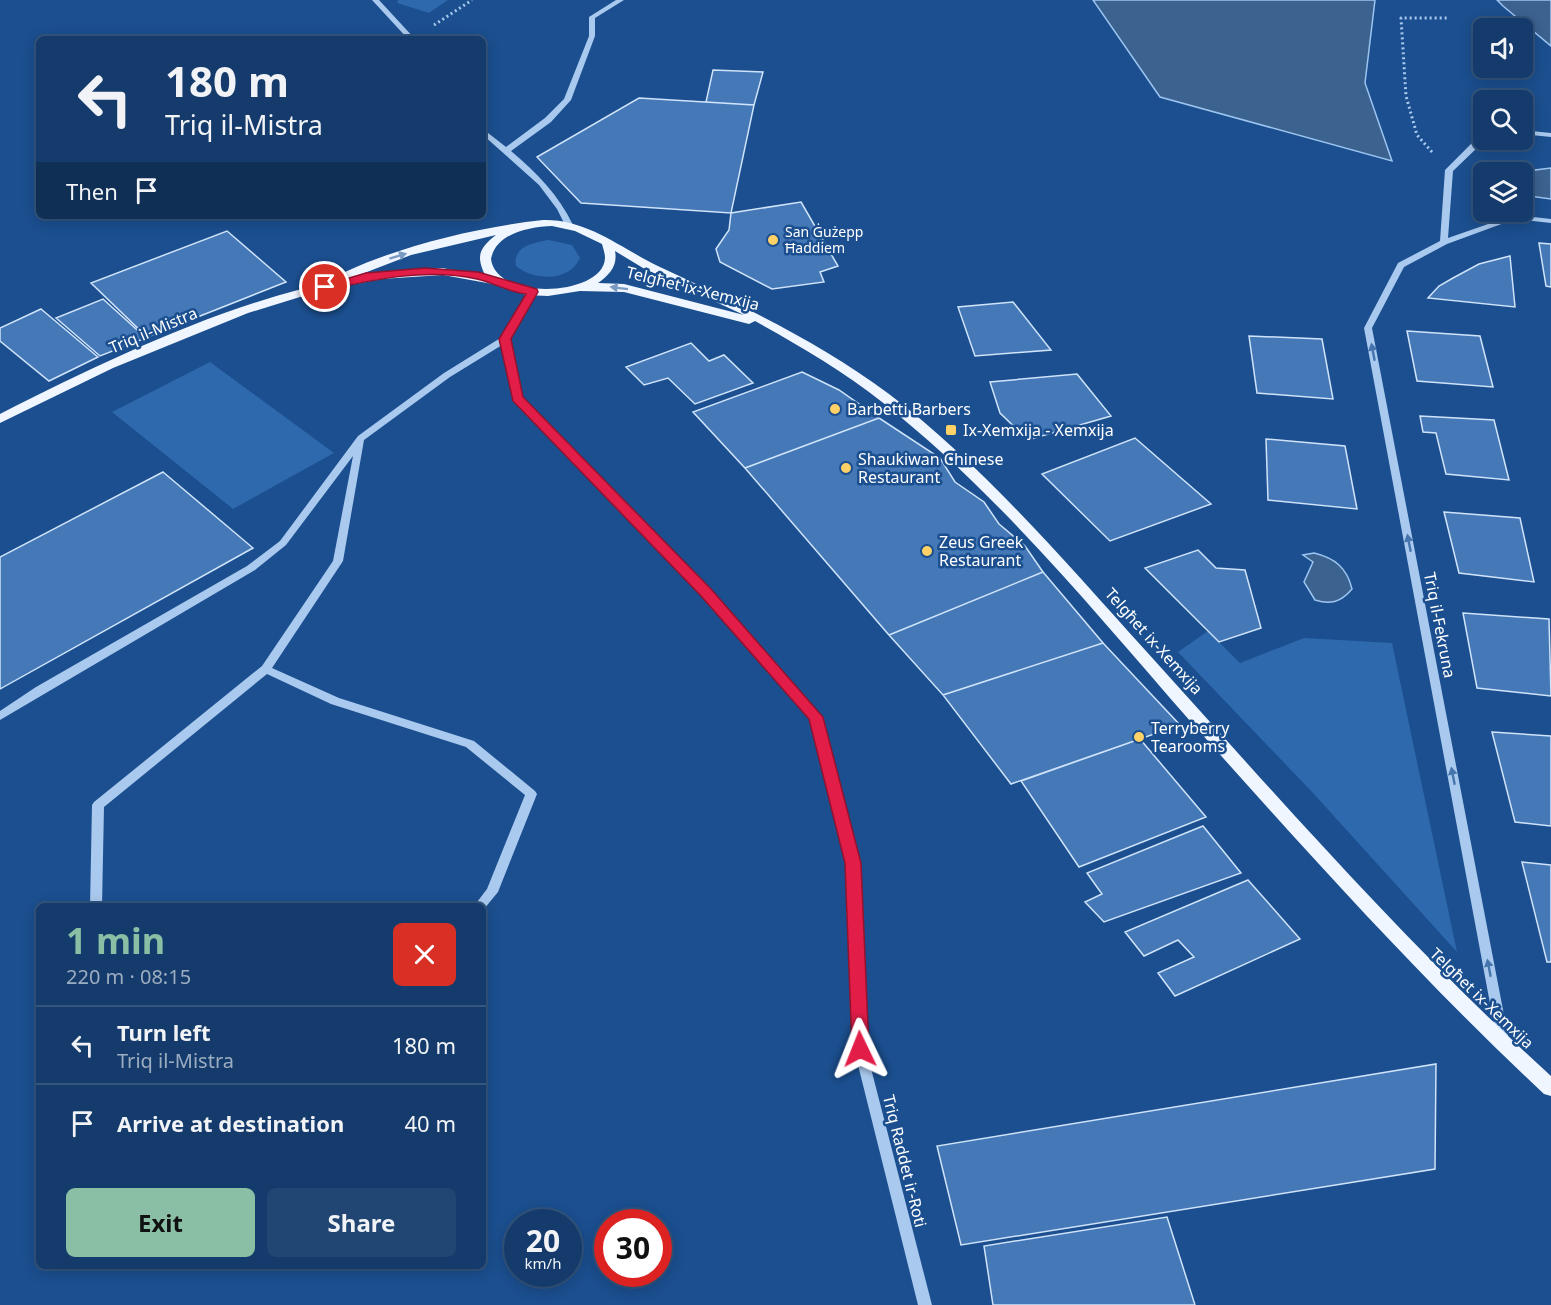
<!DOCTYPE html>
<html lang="en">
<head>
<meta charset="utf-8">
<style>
	body { margin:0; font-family:"Noto Sans",sans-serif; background:#214673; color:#f1f3f6; height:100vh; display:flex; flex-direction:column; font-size:22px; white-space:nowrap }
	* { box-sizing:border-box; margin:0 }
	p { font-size:20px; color:#9dadc1 }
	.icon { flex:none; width:33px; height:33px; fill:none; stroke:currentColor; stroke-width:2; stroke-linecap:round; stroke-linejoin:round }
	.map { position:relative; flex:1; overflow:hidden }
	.sheet { position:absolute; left:36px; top:903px; width:450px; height:366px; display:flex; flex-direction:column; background:#143b6b; border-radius:9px; box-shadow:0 3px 15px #0003,0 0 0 2px #33557e }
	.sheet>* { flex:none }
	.banner { position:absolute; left:36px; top:36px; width:450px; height:183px; border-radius:9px; box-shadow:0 3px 15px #0003,0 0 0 2px #33557e; background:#143b6b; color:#f1f3f6; overflow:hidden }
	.fabs { position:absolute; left:1473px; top:18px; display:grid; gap:12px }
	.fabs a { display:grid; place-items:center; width:60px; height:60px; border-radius:9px; background:#143b6b; box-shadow:0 3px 15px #0003,0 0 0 2px #33557e; font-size:30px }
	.speed { position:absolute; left:504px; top:1209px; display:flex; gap:12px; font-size:30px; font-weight:700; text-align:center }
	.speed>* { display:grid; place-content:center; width:78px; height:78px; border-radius:50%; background:#143b6b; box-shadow:0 3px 15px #0003,0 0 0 2px #33557e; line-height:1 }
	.speed small { font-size:15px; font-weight:400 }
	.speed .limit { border:9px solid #d22; background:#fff; color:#111 }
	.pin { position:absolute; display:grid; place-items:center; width:51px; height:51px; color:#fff; margin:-26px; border:3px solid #fff; border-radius:50%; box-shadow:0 2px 6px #0007 }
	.me { position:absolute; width:66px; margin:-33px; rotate:358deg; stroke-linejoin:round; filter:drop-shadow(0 0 4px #0008) }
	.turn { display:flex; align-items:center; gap:21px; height:126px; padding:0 30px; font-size:27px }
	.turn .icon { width:78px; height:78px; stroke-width:2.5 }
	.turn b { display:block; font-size:42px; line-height:51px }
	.then { display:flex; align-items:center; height:57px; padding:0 30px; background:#0003; gap:12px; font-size:22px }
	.round { display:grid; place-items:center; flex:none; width:63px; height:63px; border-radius:9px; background:#214673 }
	.head { display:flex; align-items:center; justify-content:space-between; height:102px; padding:0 30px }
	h1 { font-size:36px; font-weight:700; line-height:45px; color:#8abfa5 }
	.action { display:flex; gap:12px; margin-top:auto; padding:12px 30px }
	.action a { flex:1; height:69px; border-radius:9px; background:#8abfa5; color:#111; font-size:24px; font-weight:700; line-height:69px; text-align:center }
	.action a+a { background:#214673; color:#f1f3f6 }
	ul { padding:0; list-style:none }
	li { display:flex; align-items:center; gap:18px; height:78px; padding:0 30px; border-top:2px solid #33557e }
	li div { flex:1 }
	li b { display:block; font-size:22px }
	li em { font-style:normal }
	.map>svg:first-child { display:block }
	.green { fill:#2e69ad }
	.water { fill:#3c6290; stroke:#9cc4f0; stroke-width:1.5 }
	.building { fill:#4478b7; stroke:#cfe3fa; stroke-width:1.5 }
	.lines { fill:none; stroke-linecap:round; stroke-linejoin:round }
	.path { stroke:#a9c9ee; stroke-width:3; stroke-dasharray:2 3; stroke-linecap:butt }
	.minor { fill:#a9c9ee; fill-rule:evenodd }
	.major { fill:#f0f6ff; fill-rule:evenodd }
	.oneway { fill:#7b9ac1 }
	.oneway2 { fill:#4674ac }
	.route { fill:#e11d48; stroke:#92132f; stroke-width:1.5 }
	.poi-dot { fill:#ffd166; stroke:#1b4f8f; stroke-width:2 }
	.labels { text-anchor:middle; stroke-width:5; stroke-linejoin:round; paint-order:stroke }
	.far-poi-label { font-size:14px; fill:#fff; stroke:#1b4f8f; text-anchor:start }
	.street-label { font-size:16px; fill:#fff; stroke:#1b4f8f }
	.poi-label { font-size:16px; fill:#fff; stroke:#1b4f8f; text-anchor:start }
</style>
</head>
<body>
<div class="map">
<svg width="1551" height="1305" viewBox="0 0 1551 1305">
	<rect width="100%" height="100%" fill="#1b4f8f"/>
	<path class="green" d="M398 0H448L429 13 397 3Z
		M549 240 572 245 580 258C570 282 534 281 516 266 512 247 534 242 549 240Z
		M210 362 334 453 233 509 112 412Z
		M1208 631 1240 663 1304 638 1392 643 1457 952 1313 793 1178 652Z"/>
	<path class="water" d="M1093 0H1375L1365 83 1392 161 1160 97Z
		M1497 0H1551V46L1503 6Z
		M1551 168V199L1523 195 1522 172H1519Z
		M1314 553C1335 558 1347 568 1352 589 1341 602 1331 605 1315 600L1304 582 1313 562 1303 555Z"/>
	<path class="building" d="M713 70 763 72 754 105 706 102Z
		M639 98 754 105 731 213 581 203 537 157Z
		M801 202 838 266 820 272 824 282 772 289 720 262 716 249 729 230 731 213Z
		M227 231 286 282 147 337 91 283Z
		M1539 243 1551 244V287L1546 286Z
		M1510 256 1515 307 1428 298 1439 286 1453 278 1479 264Z
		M103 299 146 338 100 356 56 318Z
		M1013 302 1051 350 975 356 958 307Z
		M41 309 98 357 49 381 0 341V328Z
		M1407 331 1480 336 1493 387 1417 381Z
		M1249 336 1322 339 1333 399 1257 393Z
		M691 343 709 361 724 355 753 383 695 404 668 378 644 385 626 367Z
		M802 372 839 390 879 418 745 468 693 412Z
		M1077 374 1111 416 1028 440 1000 413 990 382Z
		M1420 416 1494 420 1509 480 1446 474 1436 433 1423 432Z
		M879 418 940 458 955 482 984 502 999 524 1025 546 1043 572 889 635 745 468Z
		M1135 438 1211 504 1110 541 1042 474Z
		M1266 439 1345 446 1357 509 1268 500Z
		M163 472 253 548 0 689V557Z
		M1444 512 1520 518 1534 582 1459 573Z
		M1198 550 1216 568 1245 570 1261 628 1219 642 1145 568Z
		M1043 572 1103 643 943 695 889 635Z
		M1463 613 1549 619 1551 696 1477 688Z
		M1103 643 1180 725 1011 784 943 695Z
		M1492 732 1551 736V826L1515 822Z
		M1140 739 1206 817 1079 867 1021 781Z
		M1203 826 1241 873 1104 922 1085 902 1102 894 1087 873Z
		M1522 862 1551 865V962H1547Z
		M1248 880 1300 939 1175 996 1158 973 1194 957 1178 940 1144 956 1125 932Z
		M1436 1064 1435 1169 961 1245 937 1146Z
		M1167 1217 1195 1305H993L984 1246Z"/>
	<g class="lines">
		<path class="path" d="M434 25 472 0
			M1432 152 1417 135 1406 96 1401 18H1448"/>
		<path class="minor" d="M372 0H379L415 39H408Z
			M616 0H624L595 18V36L571 100 551 122 511 151C537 173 558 194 573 225L569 227H566L557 209 539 185 483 135V129L506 147 545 118 564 99 589 36V17Z
			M1522 130 1551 133V137L1522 134Z
			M1484 139 1493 140 1478 147 1453 171 1448 238 1514 215 1551 219V223L1515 219 1447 244 1404 267 1372 328 1509 1041 1507 1045 1503 1046 1499 1045 1497 1041 1364 328 1398 263 1440 241 1445 170 1472 143Z
			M483 188 487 190 486 193H483Z
			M533 289 537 292 509 339 521 397 710 591 821 717 859 863 866 1049 932 1305H918L854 1049 847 863 811 718 702 595 514 400 502 345 450 377 364 440 343 561 272 668 339 698 474 741 535 791 537 794 498 892 484 909 483 906H474L487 889 525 795 466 747 331 704 267 674 104 807 102 906H90L92 805 94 802 262 666 333 561 353 456 286 545 255 570 0 720V711L36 687 247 566 280 541 358 436 444 373 502 337 529 292Z"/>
		<path class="major" d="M543 220C588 219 620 248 660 267 739 304 818 341 889 394 986 468 1065 562 1146 651 1278 797 1406 944 1551 1076V1096L1544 1094C1419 977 1305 850 1191 722 1094 611 998 493 882 402 842 370 798 345 755 321L749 324 624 292 580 291 548 296 526 295 498 285 443 275 381 279 316 292 248 313 113 368 0 423V414C111 358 225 303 348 278L343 275 345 272C403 245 479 227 543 220ZM552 226 575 231 602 244C603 248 605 253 605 258 604 296 496 302 491 259 496 233 529 227 552 226ZM496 235C478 249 476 257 486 277L443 268 381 272 354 277 411 255ZM615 251 643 268 744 315 624 284 598 283C609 275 618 266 615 251Z"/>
	</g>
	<defs><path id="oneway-solid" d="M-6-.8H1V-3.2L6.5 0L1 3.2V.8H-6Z" transform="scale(1.5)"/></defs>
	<g class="oneway">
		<use href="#oneway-solid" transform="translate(398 256) rotate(-17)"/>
		<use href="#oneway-solid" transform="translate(619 288) rotate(-173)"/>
	</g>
	<g class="oneway2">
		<use href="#oneway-solid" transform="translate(1373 352) rotate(-101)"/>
		<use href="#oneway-solid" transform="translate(1409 543) rotate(-101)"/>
		<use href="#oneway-solid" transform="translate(1453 776) rotate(-101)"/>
		<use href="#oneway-solid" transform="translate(1489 968) rotate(-101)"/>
	</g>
	<path class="route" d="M425 268 478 272 537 289 538 292 511 339 523 397 711 589 823 717 861 863 869 1049 866 1054H854L852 1049 845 863 809 719 701 596 513 401 499 339 526 294C509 292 494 283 477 279 427 268 373 279 325 291L319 287 366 273Z"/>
	<g class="poi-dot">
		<circle cx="773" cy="240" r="6"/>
		<circle cx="835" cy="409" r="6"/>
		<rect x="945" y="424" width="12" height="12" rx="3"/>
		<circle cx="846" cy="468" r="6"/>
		<circle cx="927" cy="551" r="6"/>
		<circle cx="1139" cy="737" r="6"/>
	</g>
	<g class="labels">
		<g class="far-poi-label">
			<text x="785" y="237">San Ġużepp<tspan x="785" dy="16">Ħaddiem</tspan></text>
		</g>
		<g class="street-label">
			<text transform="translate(693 288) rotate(14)" y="6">Telgħet ix-Xemxija</text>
			<text transform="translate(153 330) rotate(-23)" y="6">Triq il-Mistra</text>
			<text transform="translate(1440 625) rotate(79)" y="6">Triq il-Fekruna</text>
			<text transform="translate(1154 641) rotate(48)" y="6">Telgħet ix-Xemxija</text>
			<text transform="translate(1482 998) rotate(44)" y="6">Telgħet ix-Xemxija</text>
			<text transform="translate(905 1161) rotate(76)" y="6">Triq Raddet ir-Roti</text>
		</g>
		<g class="poi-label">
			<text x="847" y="415">Barbetti Barbers</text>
			<text x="963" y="436">Ix-Xemxija - Xemxija</text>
			<text x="858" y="465">Shaukiwan Chinese<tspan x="858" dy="18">Restaurant</tspan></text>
			<text x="939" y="548">Zeus Greek<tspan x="939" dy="18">Restaurant</tspan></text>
			<text x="1151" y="734">Terryberry<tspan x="1151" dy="18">Tearooms</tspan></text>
		</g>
	</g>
</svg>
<div class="fabs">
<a><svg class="icon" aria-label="sound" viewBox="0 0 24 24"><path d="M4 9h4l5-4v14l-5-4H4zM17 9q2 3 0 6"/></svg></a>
<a><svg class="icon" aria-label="search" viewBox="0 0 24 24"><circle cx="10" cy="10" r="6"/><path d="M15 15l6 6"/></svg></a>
<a><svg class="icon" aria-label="layers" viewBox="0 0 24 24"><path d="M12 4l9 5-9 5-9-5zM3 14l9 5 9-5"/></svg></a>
</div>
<div class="speed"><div>20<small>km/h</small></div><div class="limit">30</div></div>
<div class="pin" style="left:325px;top:287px;background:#d93025"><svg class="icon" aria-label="arrive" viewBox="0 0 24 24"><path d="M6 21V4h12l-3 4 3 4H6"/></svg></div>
<svg class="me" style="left:860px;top:1049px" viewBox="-20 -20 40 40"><path d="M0-17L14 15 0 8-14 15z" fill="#e11d48" stroke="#fff" stroke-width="4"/></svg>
<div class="banner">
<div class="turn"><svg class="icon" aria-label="left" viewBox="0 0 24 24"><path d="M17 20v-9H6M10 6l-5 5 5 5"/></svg><div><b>180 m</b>Triq il-Mistra</div></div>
<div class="then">Then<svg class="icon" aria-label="arrive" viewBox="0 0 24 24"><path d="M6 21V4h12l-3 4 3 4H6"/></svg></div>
</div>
<section class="sheet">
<div class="head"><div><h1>1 min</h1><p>220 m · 08:15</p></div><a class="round" style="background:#d93025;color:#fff"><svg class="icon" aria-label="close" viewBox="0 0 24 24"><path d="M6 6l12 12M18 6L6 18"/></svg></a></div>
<ul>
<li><svg class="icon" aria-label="left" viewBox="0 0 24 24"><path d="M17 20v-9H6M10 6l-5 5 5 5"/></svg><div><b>Turn left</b><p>Triq il-Mistra</p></div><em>180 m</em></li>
<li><svg class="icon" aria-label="arrive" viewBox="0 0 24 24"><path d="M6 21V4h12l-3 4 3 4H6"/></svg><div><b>Arrive at destination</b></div><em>40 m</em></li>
</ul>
<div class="action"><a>Exit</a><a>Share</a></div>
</section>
</div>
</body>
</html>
